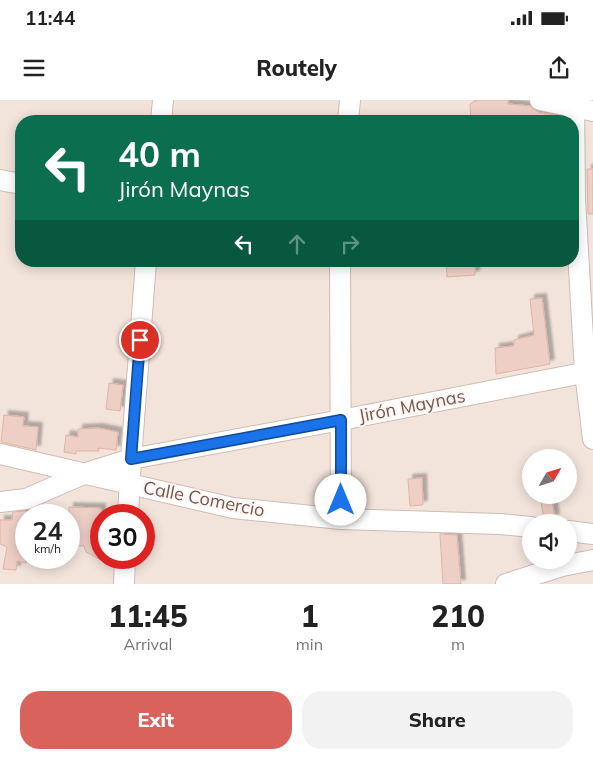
<!DOCTYPE html>
<html lang="en">
<head>
<meta charset="utf-8">
<style>
	body { margin:0; font-family:Mulish,sans-serif; background:#f2f2f2; color:#222; height:100vh; display:flex; flex-direction:column; font-size:19px; white-space:nowrap }
	* { box-sizing:border-box; margin:0 }
	p { font-size:16px; color:#767676 }
	.icon { flex:none; width:28px; height:28px; fill:none; stroke:currentColor; stroke-width:2; stroke-linecap:round; stroke-linejoin:round }
	.map { position:relative; height:484px; overflow:hidden }
	.details { display:flex; flex-direction:column; background:#fff; flex:1 }
	.details>* { flex:none }
	.banner { position:absolute; left:15px; top:15px; width:564px; height:152px; border-radius:20px; box-shadow:0 2px 12px #0003; background:#0b6e4f; color:#fff; overflow:hidden }
	.needle { width:32px; rotate:51deg }
	.fabs { position:absolute; left:522px; top:349px; display:grid; gap:10px }
	.fabs a { display:grid; place-items:center; width:55px; height:55px; border-radius:50%; background:#fff; box-shadow:0 2px 12px #0003; font-size:25px }
	.speed { position:absolute; left:15px; top:404px; display:flex; gap:10px; font-size:25px; font-weight:700; text-align:center }
	.speed>* { display:grid; place-content:center; width:65px; height:65px; border-radius:50%; background:#fff; box-shadow:0 2px 12px #0003; line-height:1 }
	.speed small { font-size:12px; font-weight:400 }
	.speed .limit { border:8px solid #d22; background:#fff; color:#111 }
	.pin { position:absolute; display:grid; place-items:center; width:42px; height:42px; color:#fff; margin:-21px; border:2px solid #fff; border-radius:50%; box-shadow:0 1px 5px #0007 }
	.me { position:absolute; width:55px; margin:-28px; rotate:0deg; stroke-linejoin:round; filter:drop-shadow(0 0 4px #0008) }
	.turn { display:flex; align-items:center; gap:18px; height:105px; padding:0 20px; font-size:22px }
	.turn .icon { width:65px; height:65px; stroke-width:2.5 }
	.turn b { display:block; font-size:35px; line-height:42px }
	.lanes { display:flex; align-items:center; height:48px; padding:0 20px; background:#0003; justify-content:center; gap:25px; direction:ltr }
	.lanes .off { opacity:.35 }
	.eta { display:flex; justify-content:space-evenly; align-items:center; height:85px; text-align:center }
	.eta b { font-size:30px; font-weight:800; line-height:35px }
	.action { display:flex; gap:10px; margin-top:auto; padding:10px 20px }
	.action a { flex:1; height:58px; border-radius:20px; background:#d9625d; color:#fff; font-size:20px; font-weight:800; line-height:58px; text-align:center }
	.action a+a { background:#f2f2f2; color:#222 }
	.status { display:flex; justify-content:space-between; align-items:center; height:35px; padding:0 25px; background:#fff; direction:ltr }
	.status svg { height:14px; fill:currentColor }
	header { display:flex; justify-content:space-between; align-items:center; height:65px; padding:0 20px; background:#fff; font-size:22px; font-weight:800 }
	.map>svg:first-child { display:block }
	.residential { fill:#f2e4db; fill-rule:evenodd }
	.building { fill:#eecfc6; stroke:#e0b3a8; filter:url(#shadow) }
	.lines { fill:none; stroke-linecap:round; stroke-linejoin:round }
	.minor-casing { stroke:#cfbcb5; stroke-width:22 }
	.minor { stroke:#fff; stroke-width:20 }
	.route-casing { stroke:#114b97; stroke-width:12 }
	.route { stroke:#1a73e8; stroke-width:9 }
	.labels { text-anchor:middle; stroke-width:4; stroke-linejoin:round; paint-order:stroke }
	.street-label { font-size:18px; fill:#755750; stroke:#fef7f3 }
</style>
</head>
<body>
<div class="status"><b>11:44</b><svg viewBox="0 0 49 12"><path d="M0 12V9h3v3zM5 12V6h3v6zM10 12V3h3v9zM15 12V0h3v12zM26 1h20v11H26zM47 4h2v5h-2z"/></svg></div>
<header><svg class="icon" aria-label="menu" viewBox="0 0 24 24"><path d="M4 6h16M4 12h16M4 18h16"/></svg>Routely<svg class="icon" aria-label="share" viewBox="0 0 24 24"><path d="M12 15V3M7 8l5-5 5 5M5 13v7h14v-7"/></svg></header>
<div class="map">
<svg width="593" height="484" viewBox="0 0 593 484">
	<defs>
		<filter id="shadow"><feDropShadow dx="4.5" dy="-4.5" stdDeviation="1" flood-color="#0004"/></filter>
	</defs>
	<rect width="100%" height="100%" fill="#fbf3ec"/>
	<path class="residential" d="M0 0H593V484H0ZM21 21H572V161H21ZM531 358H569V395H531ZM26 415H69V458H26ZM101 415H144V458H101ZM531 422H569V460H531Z"/>
	<path class="building" d="M477 0H508V4L530 6 538 12 562 17V21L530 17V21H471L470 4Z
		M587 69H593V114H588Z
		M446 161H475V175L447 177Z
		M542 198 550 264 496 274 495 248 514 246V240L534 235 530 199Z
		M109 283 123 285 120 311 106 309Z
		M4 315 24 317 23 326 38 327 36 350 1 342Z
		M98 328 118 332 116 350 98 348 99 351H76V354L64 352 66 335 78 337V329Z
		M422 378 423 405 410 406 408 379Z
		M540 395H551L555 418 544 420Z
		M69 407 101 408V460L86 452 84 446 69 445Z
		M26 411V463L17 461 16 470 3 469 7 447 0 444V420H12L13 412Z
		M440 434 457 435 461 484H443Z"/>
	<g class="lines">
		<g class="minor-casing">
			<path id="minor" d="M540 0 593 11
				M574 0 575 100 585 272 593 339
				M161 21 163 0
				M348 21 350 0
				M0 80 21 84
				M340 161 341 419
				M0 354 233 408 341 419 500 424 531 427
				M0 402 26 399 86 373 131 359 341 320 593 271
				M128 415 131 359 146 161
				M569 431 593 434
				M124 484 125 458
				M506 484 562 466 593 460"/>
		</g>
		<use href="#minor" class="minor"/>
	</g>
	<g class="lines">
		<g class="route-casing">
			<path id="route" d="M140 240 131 359 341 320V400"/>
		</g>
		<use href="#route" class="route"/>
	</g>
	<g class="labels">
		<g class="street-label">
			<text transform="translate(412 306) rotate(-11)" y="6">Jirón Maynas</text>
			<text transform="translate(204 399) rotate(11)" y="6">Calle Comercio</text>
		</g>
	</g>
</svg>
<div class="fabs">
<a><svg class="needle" viewBox="-14 -14 28 28"><path d="M0-13l5 13h-10z" fill="#e53935"/><path d="M0 13l5-13h-10z" fill="#767676"/></svg></a>
<a><svg class="icon" aria-label="sound" viewBox="0 0 24 24"><path d="M4 9h4l5-4v14l-5-4H4zM17 9q2 3 0 6"/></svg></a>
</div>
<div class="speed"><div>24<small>km/h</small></div><div class="limit">30</div></div>
<div class="pin" style="left:140px;top:240px;background:#d93025"><svg class="icon" aria-label="arrive" viewBox="0 0 24 24"><path d="M6 21V4h12l-3 4 3 4H6"/></svg></div>
<svg class="me" style="left:341px;top:400px" viewBox="-20 -20 40 40"><circle r="19" fill="#fff"/><path d="M0-13L10 11 0 6-10 11z" fill="#1a73e8"/></svg>
<div class="banner">
<div class="turn"><svg class="icon" aria-label="left" viewBox="0 0 24 24"><path d="M17 20v-9H6M10 6l-5 5 5 5"/></svg><div><b>40 m</b>Jirón Maynas</div></div>
<div class="lanes"><svg class="icon" aria-label="left" viewBox="0 0 24 24"><path d="M17 20v-9H6M10 6l-5 5 5 5"/></svg><svg class="icon off" aria-label="ahead" viewBox="0 0 24 24"><path d="M12 20V5M6 11l6-6 6 6"/></svg><svg class="icon off" aria-label="right" viewBox="0 0 24 24"><path d="M7 20v-9h11M14 6l5 5-5 5"/></svg></div>
</div>
</div>
<section class="details">
<div class="eta">
<div><b>11:45</b><p>Arrival</p></div>
<div><b>1</b><p>min</p></div>
<div><b>210</b><p>m</p></div>
</div>
<div class="action"><a>Exit</a><a>Share</a></div>
</section>
</body>
</html>
